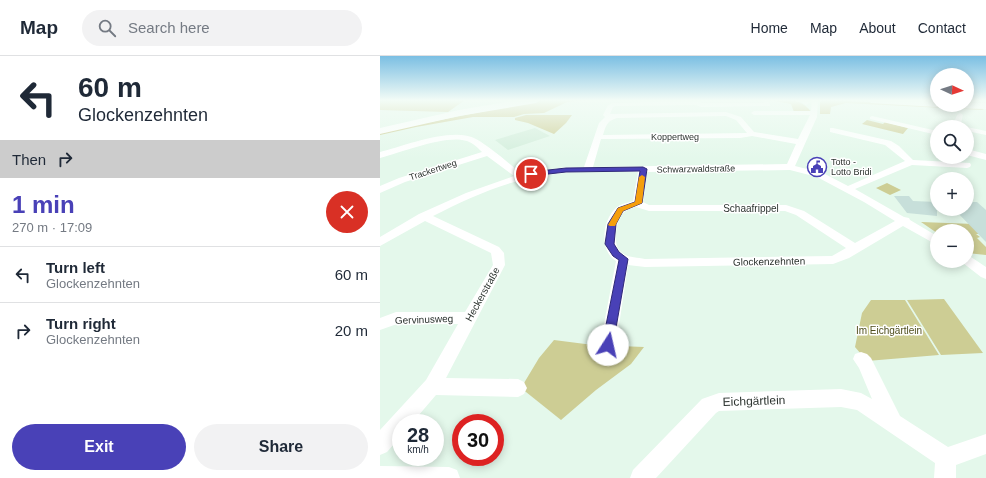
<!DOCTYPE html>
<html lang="en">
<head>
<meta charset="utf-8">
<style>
	body { margin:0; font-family:Helvetica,sans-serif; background:#f2f2f3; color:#1f2937; height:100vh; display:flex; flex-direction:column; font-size:15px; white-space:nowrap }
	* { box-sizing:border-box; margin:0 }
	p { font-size:13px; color:#747a83 }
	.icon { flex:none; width:22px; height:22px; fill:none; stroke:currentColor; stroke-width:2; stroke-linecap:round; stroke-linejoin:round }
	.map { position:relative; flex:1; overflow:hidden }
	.details { display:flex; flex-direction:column; background:#fff; width:380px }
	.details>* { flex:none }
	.hud { background:#fff; color:#1f2937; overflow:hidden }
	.needle { width:26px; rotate:93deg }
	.buttons { position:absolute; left:550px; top:12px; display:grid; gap:8px }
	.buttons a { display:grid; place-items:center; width:44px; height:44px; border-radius:50%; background:#fff; box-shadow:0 2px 10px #0003; font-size:20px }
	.speed { position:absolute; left:12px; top:358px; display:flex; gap:8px; font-size:20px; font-weight:700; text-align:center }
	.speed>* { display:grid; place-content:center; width:52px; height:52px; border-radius:50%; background:#fff; box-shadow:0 2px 10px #0003; line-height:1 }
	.speed small { font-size:10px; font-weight:400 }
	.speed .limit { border:6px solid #d22; background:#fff; color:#111 }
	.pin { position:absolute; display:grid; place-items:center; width:34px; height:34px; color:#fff; margin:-17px; border:2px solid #fff; border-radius:50%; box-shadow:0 1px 4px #0007 }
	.me { position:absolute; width:44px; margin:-22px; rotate:10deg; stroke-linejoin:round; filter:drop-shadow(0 0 3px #0008) }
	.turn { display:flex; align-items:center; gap:14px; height:84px; padding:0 12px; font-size:18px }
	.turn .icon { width:52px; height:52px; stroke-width:2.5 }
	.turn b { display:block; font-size:28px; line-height:34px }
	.then { display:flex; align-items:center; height:38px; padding:0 12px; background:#0003; gap:8px; font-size:15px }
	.round { display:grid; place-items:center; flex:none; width:42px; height:42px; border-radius:21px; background:#f2f2f3 }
	.overview { display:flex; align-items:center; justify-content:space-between; height:68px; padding:0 12px }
	h1 { font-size:24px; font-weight:700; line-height:30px; color:#4941b7 }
	.button { display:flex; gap:8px; margin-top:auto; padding:8px 12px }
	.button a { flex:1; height:46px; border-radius:24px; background:#4941b7; color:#fff; font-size:16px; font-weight:700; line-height:46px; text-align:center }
	.button a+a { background:#f2f2f3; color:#1f2937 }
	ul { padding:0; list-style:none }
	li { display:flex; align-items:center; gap:12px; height:56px; padding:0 12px; border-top:1px solid #e0e1e3 }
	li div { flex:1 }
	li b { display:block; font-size:15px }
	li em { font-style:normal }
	header { display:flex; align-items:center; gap:24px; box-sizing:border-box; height:56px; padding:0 20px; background:#fff; border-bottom:1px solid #e0e1e3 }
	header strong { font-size:19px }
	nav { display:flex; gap:22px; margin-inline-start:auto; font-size:14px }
	.search { width:280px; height:36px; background:#f2f2f3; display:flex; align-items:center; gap:10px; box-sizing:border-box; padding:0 14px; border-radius:22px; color:#747a83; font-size:15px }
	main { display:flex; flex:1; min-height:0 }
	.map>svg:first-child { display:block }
	.built { fill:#d3eedc }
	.green { fill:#cdcd94 }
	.building { fill:#c7dfda }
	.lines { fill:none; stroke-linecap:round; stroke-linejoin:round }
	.street { fill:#fff; fill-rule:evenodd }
	.secondary { fill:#fff; fill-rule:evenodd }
	.route { fill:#4941b7; stroke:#2f2a77 }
	.slow { fill:#f59e0b }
	.labels { text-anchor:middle; stroke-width:3; stroke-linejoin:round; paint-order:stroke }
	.far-street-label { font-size:9px; fill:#2d3430; stroke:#fff }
	.far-poi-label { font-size:9px; fill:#2d3430; stroke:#fff; text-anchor:start }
	.street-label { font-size:10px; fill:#2d3430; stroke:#fff }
	.park-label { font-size:10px; fill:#4f4e1d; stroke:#fff }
	.near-street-label { font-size:12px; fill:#2d3430; stroke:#fff }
</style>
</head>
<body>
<header>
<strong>Map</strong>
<div class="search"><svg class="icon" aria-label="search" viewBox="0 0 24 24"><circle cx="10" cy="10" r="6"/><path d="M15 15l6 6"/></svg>Search here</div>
<nav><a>Home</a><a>Map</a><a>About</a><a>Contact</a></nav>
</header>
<main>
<section class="details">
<div class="hud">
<div class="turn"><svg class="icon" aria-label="left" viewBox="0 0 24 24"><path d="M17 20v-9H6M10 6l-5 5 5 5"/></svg><div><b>60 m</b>Glockenzehnten</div></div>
<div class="then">Then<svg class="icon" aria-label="right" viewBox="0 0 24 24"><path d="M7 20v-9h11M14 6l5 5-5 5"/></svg></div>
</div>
<div class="overview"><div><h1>1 min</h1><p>270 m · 17:09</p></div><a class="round" style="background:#d93025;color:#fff"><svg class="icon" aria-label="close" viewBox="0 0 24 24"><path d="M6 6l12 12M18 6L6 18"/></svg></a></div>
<ul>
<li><svg class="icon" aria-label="left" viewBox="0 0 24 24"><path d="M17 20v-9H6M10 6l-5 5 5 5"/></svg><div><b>Turn left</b><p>Glockenzehnten</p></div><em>60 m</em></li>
<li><svg class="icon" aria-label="right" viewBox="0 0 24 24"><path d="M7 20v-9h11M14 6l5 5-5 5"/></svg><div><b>Turn right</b><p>Glockenzehnten</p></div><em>20 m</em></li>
</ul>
<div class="button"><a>Exit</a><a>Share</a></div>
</section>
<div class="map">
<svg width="606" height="422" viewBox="0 0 606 422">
	<rect width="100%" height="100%" fill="#e4f8eb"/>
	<path class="built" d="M155 72 170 80 128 94 115 84Z"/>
	<path class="green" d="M0 44H85L68 56 0 54Z
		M162 44H207L187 46 164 57 144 58 134 61H93L36 71 0 79V77L35 69Z
		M389 44C406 44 421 41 432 57L414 56 411 48Z
		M443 44 606 51 602 53 604 54H601L466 47 451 51 450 58H440V46Z
		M146 59H192L186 67 174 78 148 67 135 64V62Z
		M487 64 503 68 505 66 528 72 523 78 482 68Z
		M507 127 521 134 510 139 496 132Z
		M541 166 594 168 603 178H596L600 181 597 182 606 191V199L587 197V175H557V177Z
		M564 243 603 297 561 299 527 244Z
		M491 244H525L559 299 487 305 475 291 482 257Z
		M174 284 213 289 264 291 251 308 216 334 181 364 141 332 159 302Z"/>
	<path class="building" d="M514 140H529L533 145 557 146V160L527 157Z
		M587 146H597L606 154V186L574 153H587Z"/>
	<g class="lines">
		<path class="street" d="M383 44H389L390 50 321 51 316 49 236 50 233 51 230 58 346 56 361 61 374 76 418 83 430 59H374L371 57 374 55H431L432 44H438L437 61 415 110 443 117 468 130 525 105 505 89 450 76V72H453L511 85 519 90 533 104 590 107 591 109 590 111 587 112 532 109 475 133 524 161 529 162 530 164 557 180V189L523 170 469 202 453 208 265 211 248 209 236 289 234 294 228 296 222 294 220 289 236 205C219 195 222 164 236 152 240 148 247 147 253 145L258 116C226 116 193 114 161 120 123 126 87 143 53 160L119 191 124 197 125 209 66 322 138 323 144 326 147 332 144 338 138 341 56 339 32 367H21V380L7 396 0 399V374L46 324 78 268H17L0 274V262L16 256H85L113 209 111 197 45 165 0 190V181L39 158 86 137 134 120 107 100 25 126 0 137V130L19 122 102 96C98 92 93 87 87 85 67 78 22 96 0 102V96C24 90 73 70 96 83 112 92 128 107 142 118L186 111H204L219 67 225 61 223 59 228 49 233 47 317 45 322 47H384ZM346 60 356 64 367 77 223 79C226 69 227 65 237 62ZM372 80 416 88 407 108 213 111 221 83 360 82ZM410 114 437 121 484 146 515 165 475 187 424 155 406 149H269L263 146 267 116ZM256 151 269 155H405L416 159 466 192 452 200 265 203C257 201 247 202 241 196 232 189 236 166 242 158 246 154 251 152 256 151Z
			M580 57 583 59 580 71H572L577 59Z
			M492 60 557 75V79L490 63V61Z
			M586 71H587L606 75V79L587 75Z
			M587 93 606 98V104L587 99Z
			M587 200 591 201 606 211V223L601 221 583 207 581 205H587Z
			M481 296 487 298 491 302 520 360 568 391 606 378V398L576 409V422H554L555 407 477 354 461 351 339 355 336 357 276 422H250L253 414 322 343 339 337 461 333 481 337 492 343 479 312 473 303 475 298Z
			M0 410 69 411 77 414 80 422H0Z"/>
		<path class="secondary" d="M138 44H160L156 47 79 60 0 78V72L79 54Z
			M417 44H429L431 46 426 49Z
			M487 44 557 45V49H561L557 51 491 47Z
			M587 47H606V53L570 52 565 49H587Z"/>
	</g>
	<linearGradient id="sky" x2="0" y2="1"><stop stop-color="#7bbfe3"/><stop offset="0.43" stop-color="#f3fcf6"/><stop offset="1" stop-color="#f3fcf6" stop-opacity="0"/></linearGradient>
	<rect width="606" height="103" fill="url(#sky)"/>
	<path class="route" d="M263 111 267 113 262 147 243 155 236 168 234 188 239 196 248 203 233 289 232 292 228 293 224 292 222 289 239 204 233 200 225 188 228 168 238 152 255 146 260 115 186 116 151 120 147 118 151 116 186 112Z"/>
	<path class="slow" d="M262 119 265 121 262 147 243 155 235 170H230L228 169 238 152 255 146 259 121Z"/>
	<defs>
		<g id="civic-ring" transform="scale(1)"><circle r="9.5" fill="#fff" stroke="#4941b7" stroke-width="1.5"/><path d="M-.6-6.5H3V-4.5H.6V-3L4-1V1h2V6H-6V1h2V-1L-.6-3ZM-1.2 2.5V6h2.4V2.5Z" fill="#4941b7"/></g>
	</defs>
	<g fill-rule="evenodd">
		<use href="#civic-ring" x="437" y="111"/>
	</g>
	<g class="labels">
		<g class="far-street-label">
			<text x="295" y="84">Koppertweg</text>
			<text transform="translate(316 113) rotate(-1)" y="3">Schwarzwaldstraße</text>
			<text transform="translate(53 114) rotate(-18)" y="3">Trackertweg</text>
		</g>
		<g class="far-poi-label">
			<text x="451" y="109">Totto -<tspan x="451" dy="10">Lotto Bridi</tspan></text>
		</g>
		<g class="street-label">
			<text x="371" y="156">Schaafrippel</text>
			<text transform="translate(389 205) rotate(-1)" y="4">Glockenzehnten</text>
			<text transform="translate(102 238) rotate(-61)" y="4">Heckerstraße</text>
			<text transform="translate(44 263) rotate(-2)" y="4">Gervinusweg</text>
		</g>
		<g class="park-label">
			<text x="509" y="278">Im Eichgärtlein</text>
		</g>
		<g class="near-street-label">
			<text transform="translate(374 345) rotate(-2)" y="4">Eichgärtlein</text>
		</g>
	</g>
</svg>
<div class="buttons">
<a><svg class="needle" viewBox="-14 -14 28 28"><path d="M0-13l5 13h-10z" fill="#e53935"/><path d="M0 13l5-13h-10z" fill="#747a83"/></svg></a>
<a><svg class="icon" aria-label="search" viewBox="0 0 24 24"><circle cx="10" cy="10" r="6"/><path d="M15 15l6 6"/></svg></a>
<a>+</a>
<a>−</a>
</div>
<div class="speed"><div>28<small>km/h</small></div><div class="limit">30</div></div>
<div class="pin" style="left:151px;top:118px;background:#d93025"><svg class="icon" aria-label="arrive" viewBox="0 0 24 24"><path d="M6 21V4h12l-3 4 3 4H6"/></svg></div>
<svg class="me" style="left:228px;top:289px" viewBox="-20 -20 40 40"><circle r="19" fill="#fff"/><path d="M0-13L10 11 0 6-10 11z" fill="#4941b7"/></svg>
</div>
</main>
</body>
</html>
